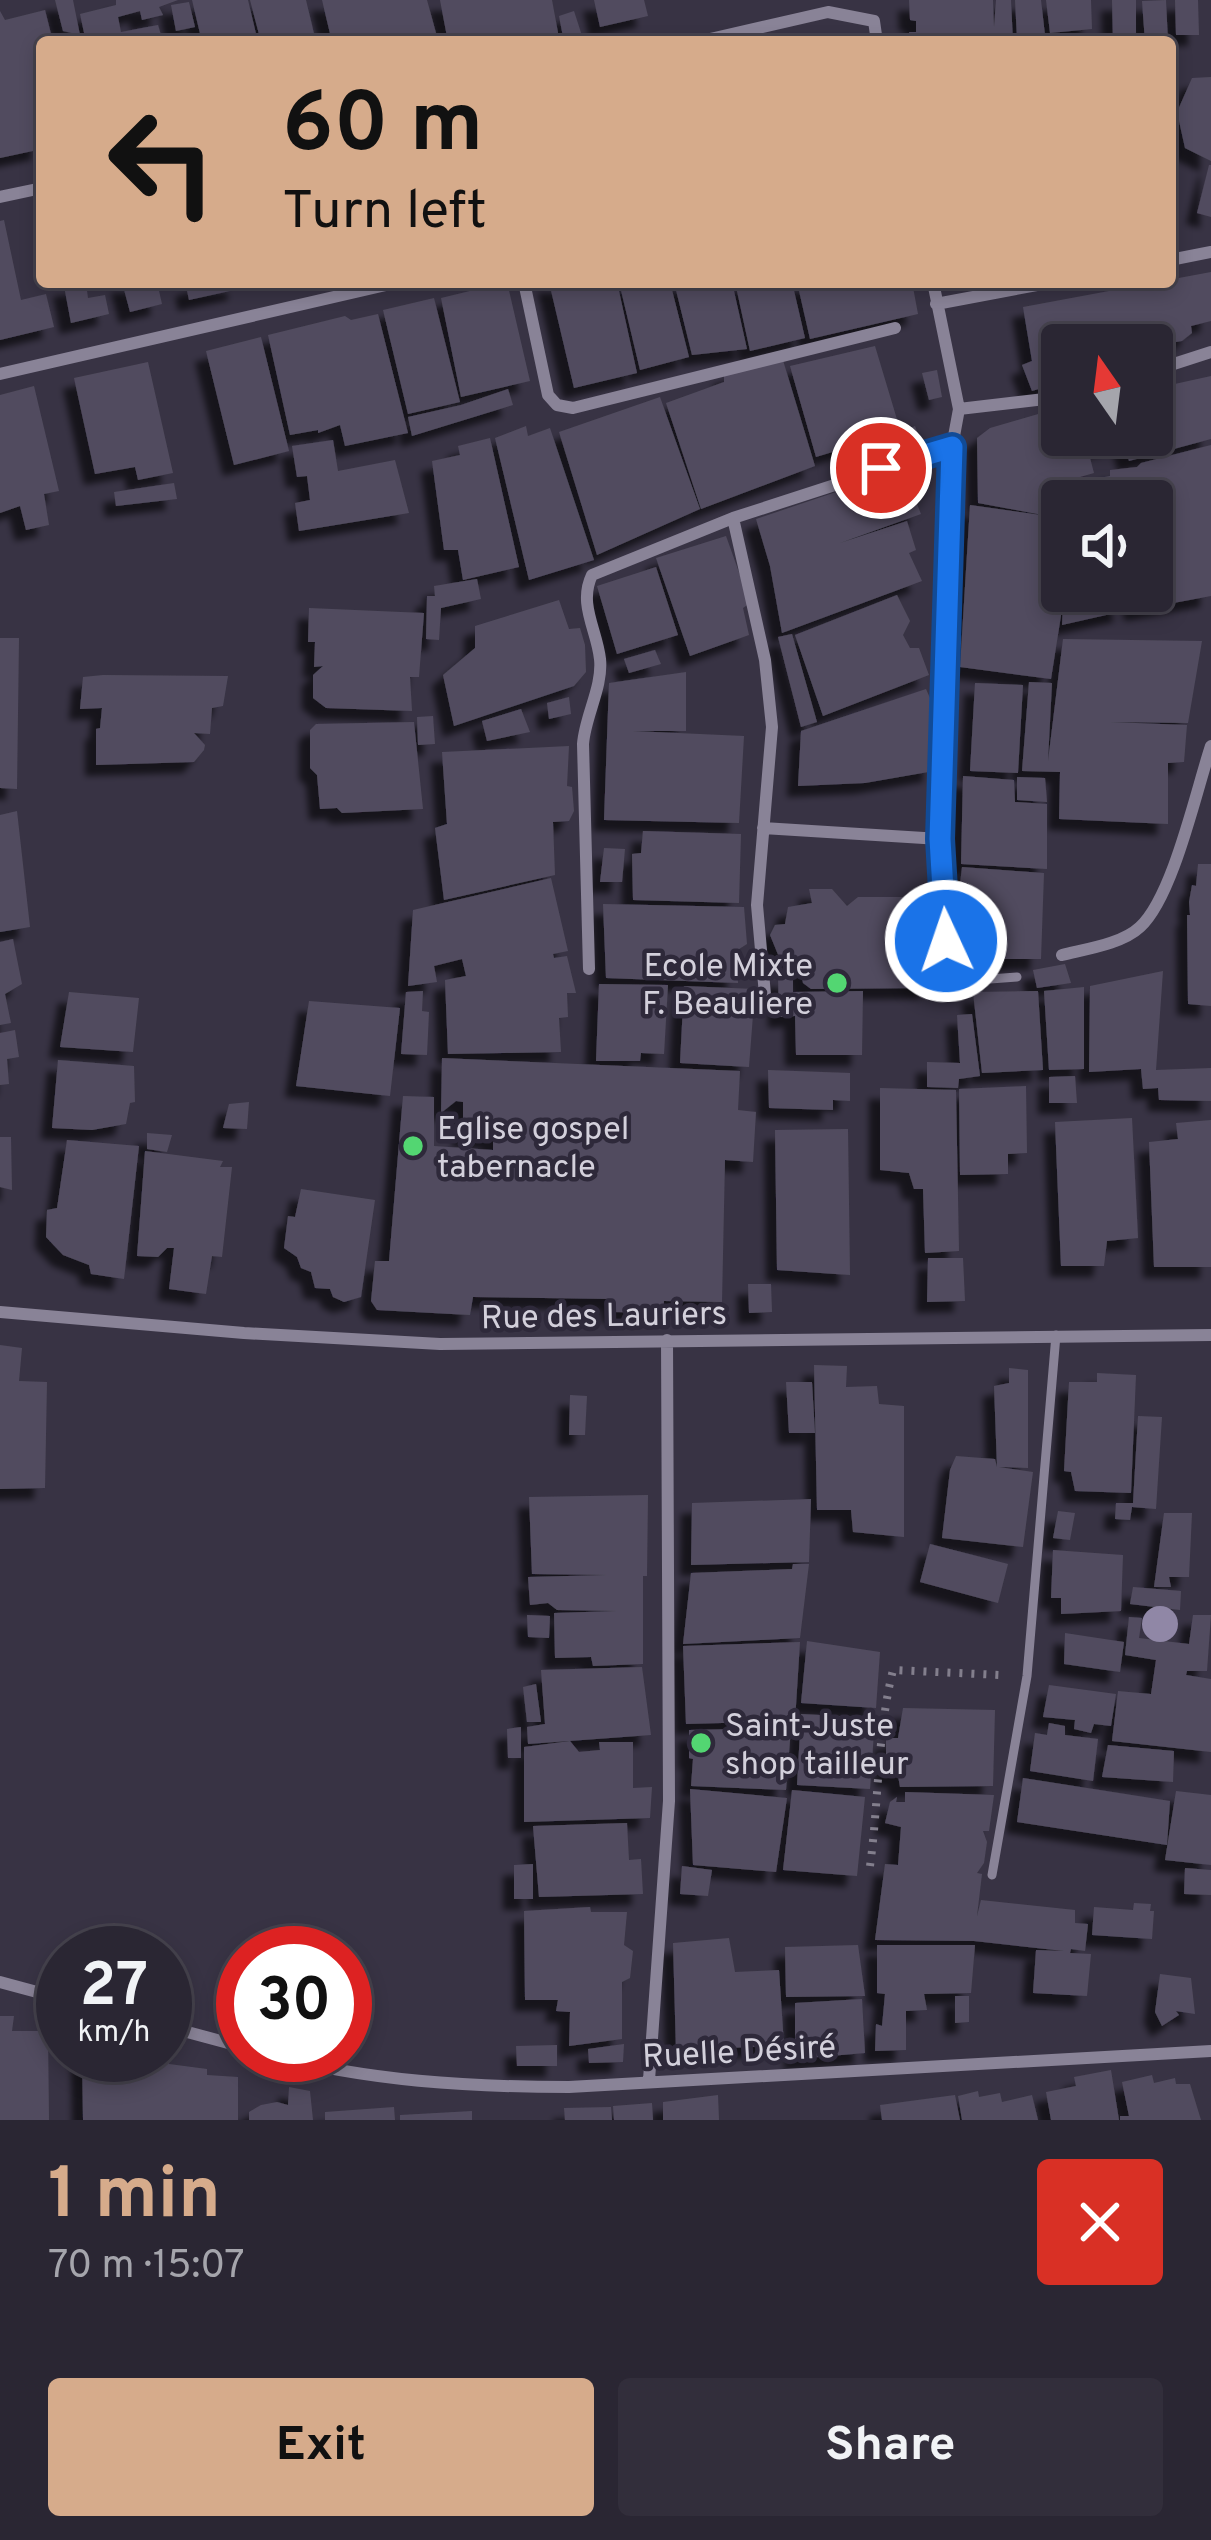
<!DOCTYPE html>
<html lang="en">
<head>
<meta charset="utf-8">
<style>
	body { margin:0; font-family:Overpass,sans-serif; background:#322e3b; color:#f1f3f6; height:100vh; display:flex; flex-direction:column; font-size:45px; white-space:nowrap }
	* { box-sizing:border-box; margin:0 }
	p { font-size:39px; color:#a5a5ac }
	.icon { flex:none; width:66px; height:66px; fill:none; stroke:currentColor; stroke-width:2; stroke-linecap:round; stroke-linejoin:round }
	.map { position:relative; height:2120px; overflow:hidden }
	.panel { display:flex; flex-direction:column; background:#2a2633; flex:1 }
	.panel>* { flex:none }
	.banner { position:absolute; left:36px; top:36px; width:1140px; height:252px; border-radius:12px; box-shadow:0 6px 18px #0003,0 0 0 3px #46434e; background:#d6ab8b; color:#111; overflow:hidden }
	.needle { width:78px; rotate:346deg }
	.fabs { position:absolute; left:1041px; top:324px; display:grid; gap:24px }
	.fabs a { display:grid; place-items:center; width:132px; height:132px; border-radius:12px; background:#2a2633; box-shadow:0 6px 18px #0003,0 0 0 3px #46434e; font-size:60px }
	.speed { position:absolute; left:36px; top:1926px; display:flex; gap:24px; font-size:60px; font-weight:700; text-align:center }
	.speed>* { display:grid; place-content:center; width:156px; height:156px; border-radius:50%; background:#2a2633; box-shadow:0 6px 18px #0003,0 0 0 3px #46434e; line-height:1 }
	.speed small { font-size:30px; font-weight:400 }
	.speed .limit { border:18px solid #d22; background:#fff; color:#111 }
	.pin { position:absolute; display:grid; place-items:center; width:102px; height:102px; color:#fff; margin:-51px; border:6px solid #fff; border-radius:50%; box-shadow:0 3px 12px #0007 }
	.me { position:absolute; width:132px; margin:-66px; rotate:357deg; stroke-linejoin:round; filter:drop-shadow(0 0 9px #0008) }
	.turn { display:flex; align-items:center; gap:42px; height:252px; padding:0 48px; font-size:54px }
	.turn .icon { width:156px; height:156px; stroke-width:2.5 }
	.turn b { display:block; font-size:84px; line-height:102px }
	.round { display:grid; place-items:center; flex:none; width:126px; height:126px; border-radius:12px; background:#322e3b }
	.head { display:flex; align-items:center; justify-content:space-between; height:204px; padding:0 48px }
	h1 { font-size:72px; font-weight:700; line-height:90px; color:#d6ab8b }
	.button { display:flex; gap:24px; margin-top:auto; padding:24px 48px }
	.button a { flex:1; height:138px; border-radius:12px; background:#d6ab8b; color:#111; font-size:48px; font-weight:700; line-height:138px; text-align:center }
	.button a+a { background:#322e3b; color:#f1f3f6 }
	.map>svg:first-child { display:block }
	.building { fill:#514c5e; filter:url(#shadow) }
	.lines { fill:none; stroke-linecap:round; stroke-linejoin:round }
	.path { stroke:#837f8d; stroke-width:8; stroke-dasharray:3 9; stroke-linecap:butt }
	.service { stroke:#898397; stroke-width:9 }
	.minor { stroke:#898397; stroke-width:12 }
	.tree { fill:#9087a6 }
	.route-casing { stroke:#114b97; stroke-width:30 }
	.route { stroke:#1a73e8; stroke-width:21 }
	.poi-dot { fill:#53d672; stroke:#2e293a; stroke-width:4.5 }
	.labels { text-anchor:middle; stroke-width:9; stroke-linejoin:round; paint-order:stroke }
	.poi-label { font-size:33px; fill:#d3d0db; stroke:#2e293a; text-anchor:start }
	.street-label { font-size:33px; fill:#d3d0db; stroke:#2e293a }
</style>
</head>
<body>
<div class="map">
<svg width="1211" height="2120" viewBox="0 0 1211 2120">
	<defs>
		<filter id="shadow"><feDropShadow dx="-11" dy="11" stdDeviation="3" flood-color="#0009"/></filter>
	</defs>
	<rect width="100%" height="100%" fill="#383344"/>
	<path class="building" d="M55 0H73L80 35 63 31Z
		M116 0H178L159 7 163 15 142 20 140 11 118 17 121 32 158 25 163 42H86L80 14 116 5Z
		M192 0H248L258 42H202Z
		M250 0H306L316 42H261Z
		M322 0H427L436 33 394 42H332Z
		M440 0H552L559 38 543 42H448Z
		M594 0H644L648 16 600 27Z
		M909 0H993L994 27 996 0H1011L1013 42H910L909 32H916V21L910 20Z
		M1015 0H1041L1045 35 1017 38Z
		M1046 0H1091L1092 29 1050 33Z
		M1112 0H1136V42H1113Z
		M1166 0 1168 42H1145L1142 1Z
		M1175 0H1198L1199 35H1176Z
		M189 2 195 27 176 31 171 5Z
		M45 10 52 38H70L71 42H42V149L0 158V11L5 20Z
		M574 11 584 42H564L559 16Z
		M1211 77V161L1185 148 1177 112 1192 78Z
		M1209 165H1211V217L1197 213Z
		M4 220 21 300 46 294 54 327 0 340V221Z
		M1211 272V321L1191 326 1192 333 1182 341 1152 346 1062 345V382L1032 391 1022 365 1032 361 1023 307Z
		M122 282H157L162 304 130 312Z
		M198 282H238L239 289 189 300 186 286Z
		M507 282 530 381 461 397 441 298Z
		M549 282H617L637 373 574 388Z
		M619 282H670L689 357 640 370Z
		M674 282H732L747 349 692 355Z
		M735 282H792L805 338 750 351Z
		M797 282H912L918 314 810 339Z
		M86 283 88 298 105 295 109 314 71 323 64 286Z
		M434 298 460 402 408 414 383 310Z
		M378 314 408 433 345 446 340 425 318 433V430L290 435 268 335 345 316 351 320Z
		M261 337 289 451 234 465 206 351Z
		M875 346 899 426 869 437V441L816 457 790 366Z
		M782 357 815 466 701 509 666 403 724 382V374Z
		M148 362 173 473 138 480 135 467 95 474 74 378Z
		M937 370 942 397 929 400 922 373Z
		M1211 376V439L1129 461 1123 441 1091 450 1087 435H1152V389Z
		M34 386 59 491 44 494 49 525 26 530 20 506 0 513V395Z
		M508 389 513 405 412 436 408 417 461 405Z
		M660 397 700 509 597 555 559 432Z
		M1062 407V435H1084L1094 473 1080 477 1078 501H1062L1064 600 1079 597 1077 591H1120L1124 611 1062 625 1063 603 1051 679 960 667 970 505 1048 516 978 503 977 438 990 428Z
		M526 426 528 436 550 428 594 560 529 580 495 438Z
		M915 426 920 439 896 448 889 437Z
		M490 438 519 567 463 580 458 550H444L432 461 460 455 458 446Z
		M333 440 338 471 395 460 409 513 299 531 295 503 310 500 307 476 297 477 292 446Z
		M1211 445V596L1136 610 1131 591H1152V501H1103L1099 478 1110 476V470L1137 467 1141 463Z
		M913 466 922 498 915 499 921 514 840 543 907 521 916 550 909 553 922 581 782 633 770 566 756 519Z
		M174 483 177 499 116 506 114 492Z
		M726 536 750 603 743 608 749 635 690 656 656 558Z
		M656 567 678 635 617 654 597 586Z
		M477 579 481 599 441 608 439 640 426 639 427 596H435L434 586Z
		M897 595 910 621 903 635 910 648H919L929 675 823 716 795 635Z
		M559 600 569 629 580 628 585 645 586 672 574 686 454 726 443 675 475 648V626Z
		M309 608 424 613 419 677H410L412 711 326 708 313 698V675L323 666 314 667 315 642H308Z
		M792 634 817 722 801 727 778 637Z
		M0 638H19L17 789 0 788Z
		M1063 639 1202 641 1188 723 1110 722 1187 725 1184 762 1168 763V824L1059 819 1060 772 1022 771 1029 682 1052 683 1048 761Z
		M655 650 661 664 629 673 624 659Z
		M686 672V731H633L744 736 739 823 604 820 609 683Z
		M103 675 228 676 223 706 212 708 210 734 194 733 205 745 204 750 194 762 96 765V729L100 728 102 708 80 709 83 677Z
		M975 683 1023 685 1018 773 970 771Z
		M926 689 941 723 933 726 934 771 865 783 798 786 801 731Z
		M569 697 571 714 549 719 547 703Z
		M521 709 530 732 487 741 482 721Z
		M433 716 435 744 418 745 417 717Z
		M414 722 423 809 342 813 337 808 320 809 317 775 310 768V730L316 724Z
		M569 746 567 786 572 787 574 811 569 821 553 822 555 875 444 900 435 828 447 824 442 752Z
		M963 776 1014 780 1015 802 1047 804V869L961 864Z
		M1017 777 1045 778 1047 802 1017 800Z
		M17 811 30 927 0 932V815Z
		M643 831 741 834 739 903 633 900 632 854 641 853Z
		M604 848 625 849 622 882H600Z
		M1198 864H1211V1006L1188 1004 1187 915H1190L1189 902 1192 885 1196 886Z
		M962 867 1044 873 1041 959H968L967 920 958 915 959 903H967L968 883 960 884Z
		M551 878 568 951 553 954 554 958 567 956 576 993H567L568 1017 559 1018 561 1052 448 1054 445 980 466 976 462 959 434 966 437 982 408 986 413 910Z
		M809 889H832L847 906 858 897H903L908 947H927L933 955 934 981 929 988 811 989 803 983 800 968 790 966 779 957 770 935 775 925 785 924 788 907 812 903Z
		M603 904 744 907 747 944 736 951 738 983 606 978Z
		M13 939 22 984 5 994 11 1023 0 1025V942Z
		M1065 964 1071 983 1037 988 1033 970Z
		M1163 971 1156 1070 1211 1068V1101L1159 1100 1158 1088 1143 1089 1141 1069 1089 1072 1090 986Z
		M778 976 793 978V992L863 991 862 1055H796L795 1016 779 1017Z
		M599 984 668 985 664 1054 641 1053 640 1061H596Z
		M684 986 755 989 749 1067 680 1063Z
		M1084 987V1069L1049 1070 1044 991Z
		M423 991 422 1011 429 1012 427 1055 401 1054 406 992Z
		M1038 991 1043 1070 982 1073 973 992Z
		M69 992 139 998 133 1052 60 1047Z
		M309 1001 400 1008 390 1096 296 1086Z
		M972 1014 980 1076 959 1079 958 1088 927 1087V1062L960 1063 957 1015Z
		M15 1030 19 1057 7 1059 9 1084 0 1085V1033Z
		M442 1058 740 1071 738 1110 756 1112 753 1162 725 1160 722 1302 664 1301 663 1313 613 1312 611 1299 473 1297 470 1315 377 1310 371 1301 375 1261H389L403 1096 434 1097V1146L493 1150V1138L463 1136V1102L456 1101 441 1113Z
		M58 1060 134 1066 135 1102 130 1103 126 1124 92 1130 52 1128Z
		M768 1070 850 1073V1101L833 1100V1110L769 1108Z
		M1075 1076 1077 1103H1049V1077Z
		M1026 1086 1027 1153 1008 1154V1174L960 1175 959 1089Z
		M880 1088 956 1090 959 1251 925 1253 923 1189H914L909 1173 880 1170Z
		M249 1102 247 1129 223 1128 229 1104Z
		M1132 1118 1138 1238 1107 1241 1104 1266H1061L1055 1122Z
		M1211 1120V1267H1154L1149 1142 1178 1139 1176 1123Z
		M848 1129 850 1275 777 1270 775 1130Z
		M147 1133 172 1135 167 1152 147 1149Z
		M0 1137H11L12 1190 0 1187Z
		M67 1140 139 1146 124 1279 91 1274 89 1265 63 1255 46 1237 47 1210 57 1208Z
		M145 1151 223 1161 220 1167H232L222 1257 212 1256 206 1294 169 1289 174 1248H167L158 1257 137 1256Z
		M301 1189 375 1200 361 1297 344 1302 333 1297 330 1289 315 1288 311 1272 301 1268 297 1257 284 1248 288 1216 295 1217Z
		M928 1258H963L965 1301 927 1302Z
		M748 1284H771L772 1312 749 1313Z
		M0 1345 22 1348 19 1381 47 1382 45 1488 0 1489Z
		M814 1365 847 1366 846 1387 877 1386 879 1404 904 1406V1537L853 1532 851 1510H817Z
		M1009 1368 1028 1370V1468L999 1467 1033 1472 1023 1547 942 1538 950 1470 956 1456 995 1459 997 1467 994 1386 1009 1383Z
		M1097 1373 1136 1375 1131 1493 1075 1491 1071 1472 1064 1471 1069 1382H1097Z
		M786 1382H812L815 1433H789Z
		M570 1395 587 1396 585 1435H569Z
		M1138 1416 1162 1417 1156 1509 1132 1507 1130 1520 1115 1519 1116 1503H1133Z
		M648 1495 647 1576H643V1664L593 1666 591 1657 555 1658 554 1613 616 1611 557 1610 548 1603 530 1605 528 1577 606 1575 532 1574 529 1497Z
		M811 1499 809 1562 691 1565 692 1503Z
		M1058 1511 1075 1513 1070 1540 1053 1538Z
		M1164 1513H1192L1189 1577H1169L1171 1587H1154Z
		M930 1544 1008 1564 998 1603 920 1582Z
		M1053 1550 1123 1555 1121 1611 1061 1614V1598H1051Z
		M793 1564H809L800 1638 683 1644 691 1573 792 1569Z
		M1133 1587 1181 1591 1180 1610 1130 1604Z
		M527 1615 550 1616 549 1638 528 1637Z
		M1193 1615H1211L1207 1671H1187L1186 1675 1211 1679V1752L1112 1741 1118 1691 1151 1694 1156 1660 1125 1655 1129 1617 1142 1618 1139 1638 1189 1644Z
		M1065 1633 1124 1642 1120 1672 1064 1664Z
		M807 1641 880 1652 876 1708 801 1703Z
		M800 1642 795 1721 686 1724 683 1646Z
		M642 1667 651 1735 528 1744 527 1727 545 1724 541 1670Z
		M536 1684 541 1722H527L523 1687Z
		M1049 1685 1116 1694 1111 1726 1094 1724 1091 1733 1074 1729 1075 1720 1043 1717Z
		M903 1708 995 1710 993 1786 900 1787 898 1776H886V1738H898Z
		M801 1714 875 1718 870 1789 797 1785Z
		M1049 1723 1065 1726V1735L1098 1739 1093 1781 1030 1771 1035 1733 1047 1735Z
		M521 1727V1758H508L507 1729Z
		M791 1728 786 1790 691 1786 693 1759 689 1758V1730Z
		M570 1741 579 1752 600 1750 599 1742H633V1788L652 1787 650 1818 524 1822V1747Z
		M1108 1745 1174 1751 1173 1782 1102 1777Z
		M1023 1778 1170 1801 1167 1845 1017 1822Z
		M690 1789 787 1798 776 1872 693 1865Z
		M792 1790 865 1797 857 1876 783 1870Z
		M1176 1791 1211 1795V1865L1165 1860Z
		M905 1792 994 1795 989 1831H983L987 1842 984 1863 977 1873 982 1874 977 1916 981 1900 1075 1910V1923L1088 1924 1085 1951 1071 1949 1070 1953 1091 1954 1087 1996 1033 1993 1036 1950 1064 1951 974 1941 875 1940 885 1864 898 1865 901 1827 885 1823 890 1802 897 1797 896 1802H905Z
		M627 1823 629 1860 641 1859 643 1894 539 1897 533 1826Z
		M533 1864V1899H514V1865Z
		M682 1866 712 1870 708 1896 680 1894Z
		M1185 1868 1211 1870V1895L1184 1894Z
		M1134 1903 1151 1904 1150 1911H1154L1152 1939 1092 1935 1094 1907 1133 1910Z
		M590 1907 591 1912H627L624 1945 633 1951 630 1978 622 1982V2039L569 2046 570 2012 556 2011 558 2000H525L524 1911Z
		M729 1938 735 1972 779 1970 784 2045 676 2051 673 1943Z
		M858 1945 865 1996 786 1997 785 1947Z
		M877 1945H975L971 1993 924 1994 927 2010 906 2011V2050L875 2051 876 2024 882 2026 885 1994 877 1993Z
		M1160 1974 1191 1978 1195 2014 1176 2011 1179 2015 1162 2026 1155 2012Z
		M955 1996H969V2022L955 2023Z
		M862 1999 865 2053 795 2059V2003Z
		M0 2016H14L12 2031H48L49 2120H0Z
		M624 2044 623 2062 589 2063 588 2049Z
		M557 2045V2066H517L516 2046Z
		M82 2055 169 2059V2064L207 2069V2075L238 2077V2120H83Z
		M1111 2070 1119 2120H1051L1046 2092 1076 2086 1074 2077Z
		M1152 2075 1154 2083 1175 2078 1176 2084H1190L1201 2120H1120V2116H1129L1122 2082Z
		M289 2087 310 2091 313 2120H249V2112L261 2105 277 2102 288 2105Z
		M978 2091 979 2097 1000 2093 1002 2102 1032 2095 1038 2120H962L958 2096Z
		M718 2095 719 2120H663V2102Z
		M955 2095 960 2120H882L880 2105Z
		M652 2103 653 2120H614L613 2106Z
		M394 2107 395 2120H325V2112Z
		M611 2107 612 2120H565L564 2108Z
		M472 2111V2120H400V2115Z"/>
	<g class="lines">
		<path class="path" d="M870 1866C879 1801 877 1734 893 1670L1000 1675"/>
		<path class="service" d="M946 941 963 981 1017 977
			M992 1875 1027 1676 1056 1335"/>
		<path class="minor" d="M697 42 828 12 874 21 877 42
			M0 197 42 188
			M1170 260 1211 252
			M524 282 548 395 557 405 573 408 895 328
			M933 282 959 409 952 447 940 839 946 941
			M936 304 1053 282
			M1152 371 1211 352
			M0 374 399 282
			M959 409 1062 397
			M733 518 765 660 772 727 757 905 766 1006
			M763 828 940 839
			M1062 955C1086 949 1122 944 1140 927 1173 897 1196 791 1211 746
			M589 969 583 744C585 716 603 687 600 659 597 630 578 604 592 575L733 518 952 447
			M0 1312 244 1333 440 1344 1211 1335
			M0 1982 63 1999
			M165 2026 243 2047
			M271 2055C368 2081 469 2087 569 2087L1211 2051
			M649 2080 669 1801 667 1340"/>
	</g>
	<circle class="tree" cx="1160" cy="1624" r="18"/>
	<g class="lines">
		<g class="route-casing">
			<path id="route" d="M881 468 952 447 940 839 946 941"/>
		</g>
		<use href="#route" class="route"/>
	</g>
	<g class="poi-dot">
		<circle cx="837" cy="983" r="12"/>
		<circle cx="413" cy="1146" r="12"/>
		<circle cx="701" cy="1743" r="12"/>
	</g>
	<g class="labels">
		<g class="poi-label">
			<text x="813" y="976" text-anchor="end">Ecole Mixte<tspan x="813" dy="38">F. Beauliere</tspan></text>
			<text x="437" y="1139">Eglise gospel<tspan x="437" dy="38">tabernacle</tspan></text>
			<text x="725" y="1736">Saint-Juste<tspan x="725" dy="38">shop tailleur</tspan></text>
		</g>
		<g class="street-label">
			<text transform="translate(604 1314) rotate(-1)" y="12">Rue des Lauriers</text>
			<text transform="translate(739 2050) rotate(-3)" y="12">Ruelle Désiré</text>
		</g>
	</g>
</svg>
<div class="fabs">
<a><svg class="needle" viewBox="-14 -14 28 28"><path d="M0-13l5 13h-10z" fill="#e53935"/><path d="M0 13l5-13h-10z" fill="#a5a5ac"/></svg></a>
<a><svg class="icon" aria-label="sound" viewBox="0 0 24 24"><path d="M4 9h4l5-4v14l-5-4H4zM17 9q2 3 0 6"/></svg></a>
</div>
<div class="speed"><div>27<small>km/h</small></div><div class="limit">30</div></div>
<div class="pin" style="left:881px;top:468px;background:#d93025"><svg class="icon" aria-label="arrive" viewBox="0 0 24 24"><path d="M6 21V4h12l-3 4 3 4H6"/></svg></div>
<svg class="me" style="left:946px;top:941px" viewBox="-20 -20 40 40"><circle r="17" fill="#1a73e8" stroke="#fff" stroke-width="3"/><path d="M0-11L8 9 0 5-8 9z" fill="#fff"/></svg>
<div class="banner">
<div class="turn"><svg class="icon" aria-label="left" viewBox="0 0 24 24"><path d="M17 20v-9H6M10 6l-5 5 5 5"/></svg><div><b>60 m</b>Turn left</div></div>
</div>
</div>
<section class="panel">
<div class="head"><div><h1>1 min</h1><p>70 m · 15:07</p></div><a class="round" style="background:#d93025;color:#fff"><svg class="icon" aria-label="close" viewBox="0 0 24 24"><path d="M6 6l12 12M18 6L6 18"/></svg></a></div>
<div class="button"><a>Exit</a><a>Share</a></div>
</section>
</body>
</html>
